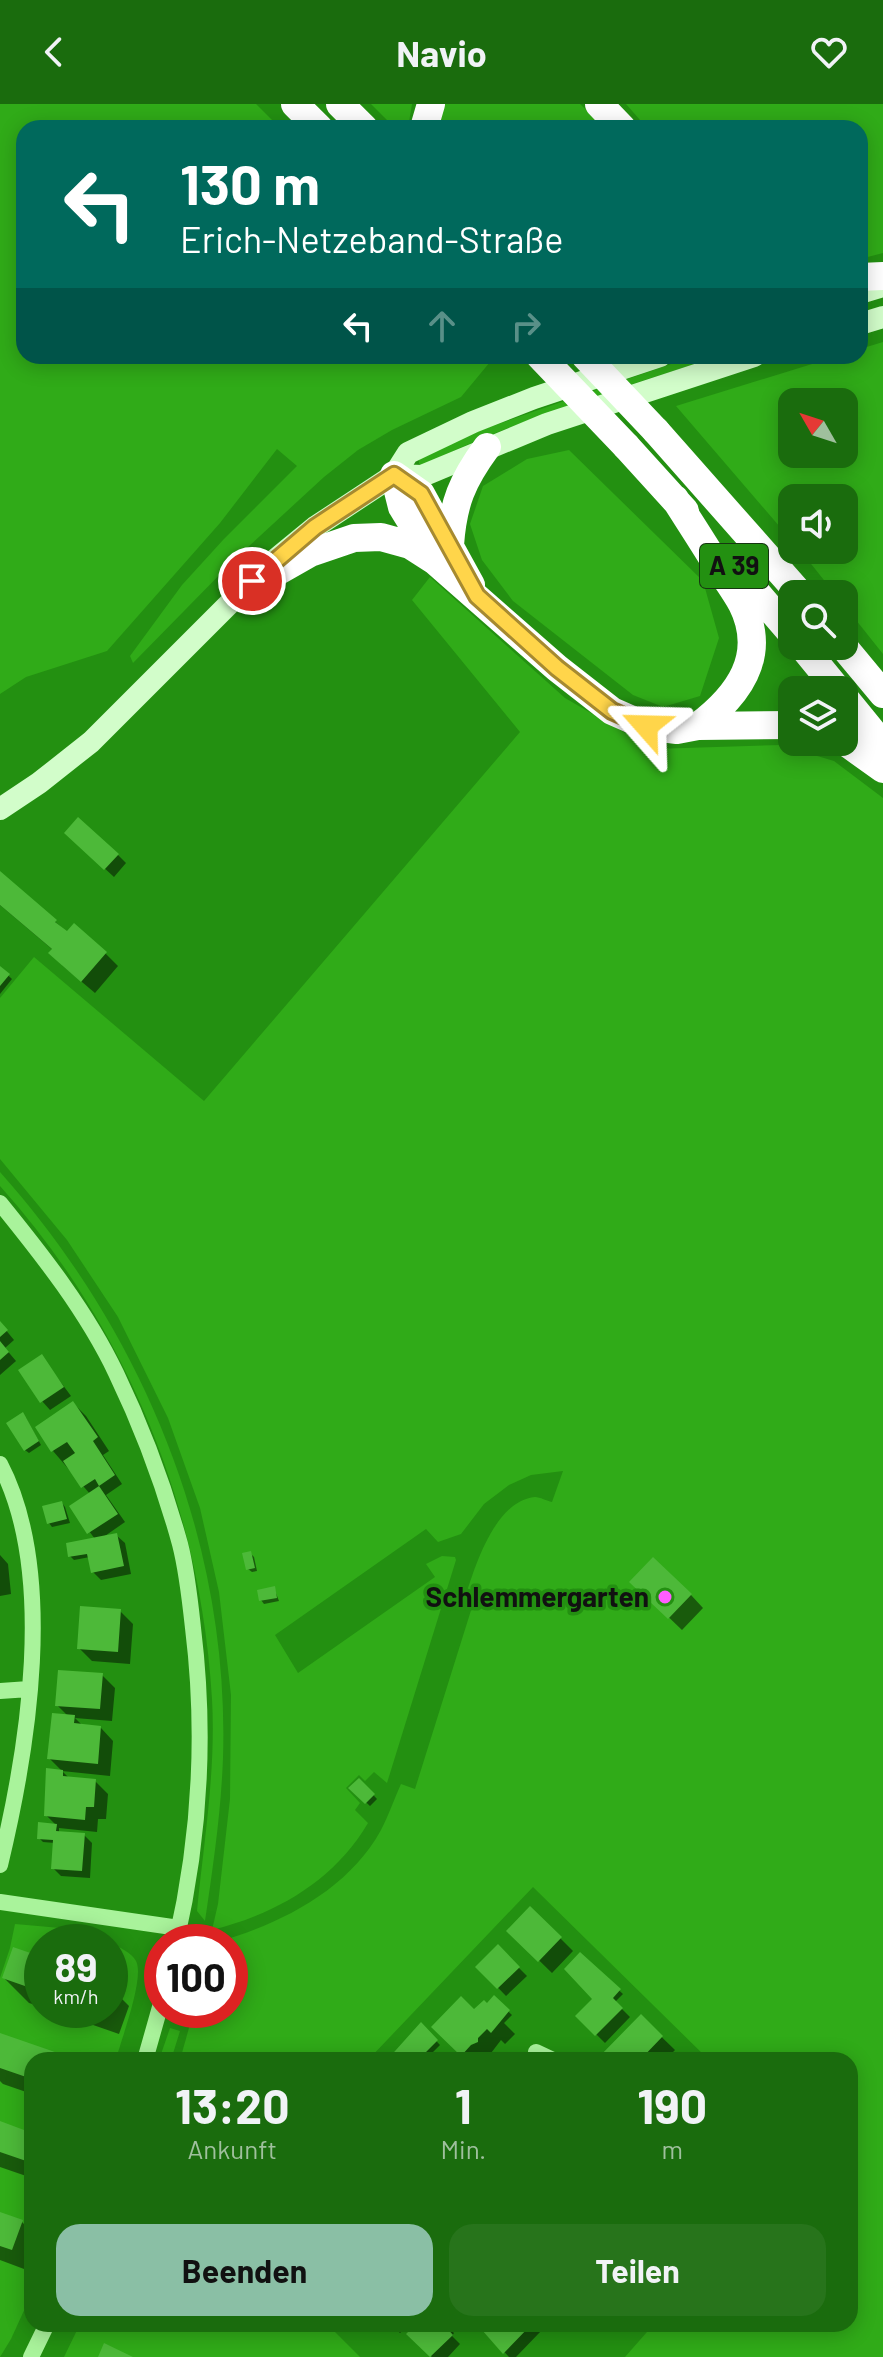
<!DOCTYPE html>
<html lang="de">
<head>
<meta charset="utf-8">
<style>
	body { margin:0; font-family:Barlow,sans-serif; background:#27741b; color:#f1f3f6; height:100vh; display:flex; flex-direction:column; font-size:30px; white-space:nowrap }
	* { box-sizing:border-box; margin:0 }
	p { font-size:26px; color:#9fc09d }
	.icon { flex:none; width:44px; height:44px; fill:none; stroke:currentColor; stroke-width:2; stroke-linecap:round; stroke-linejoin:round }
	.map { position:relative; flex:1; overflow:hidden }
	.details { position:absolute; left:24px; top:1948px; width:834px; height:280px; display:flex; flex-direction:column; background:#1a6c0d; border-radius:24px; box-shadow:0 4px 20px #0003 }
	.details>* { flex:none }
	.top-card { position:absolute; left:16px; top:16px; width:852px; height:244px; border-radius:24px; box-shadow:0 4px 20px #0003; background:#00695c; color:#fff; overflow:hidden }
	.needle { width:52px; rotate:309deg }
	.fabs { position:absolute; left:778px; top:284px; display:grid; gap:16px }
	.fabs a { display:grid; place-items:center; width:80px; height:80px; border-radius:16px; background:#1a6c0d; box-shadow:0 4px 20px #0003; font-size:40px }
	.speed { position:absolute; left:24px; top:1820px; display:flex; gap:16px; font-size:40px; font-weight:700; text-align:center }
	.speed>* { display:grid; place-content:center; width:104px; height:104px; border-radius:50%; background:#1a6c0d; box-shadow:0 4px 20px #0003; line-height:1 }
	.speed small { font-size:20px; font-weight:400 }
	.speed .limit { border:12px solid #d22; background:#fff; color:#111 }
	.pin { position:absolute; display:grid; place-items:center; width:68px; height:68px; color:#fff; margin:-34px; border:4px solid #fff; border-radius:50%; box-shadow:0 2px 8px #0007 }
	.me { position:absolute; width:88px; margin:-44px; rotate:295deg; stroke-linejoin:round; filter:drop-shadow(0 0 6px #0008) }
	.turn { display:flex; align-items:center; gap:28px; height:168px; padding:0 32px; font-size:36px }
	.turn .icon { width:104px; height:104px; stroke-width:2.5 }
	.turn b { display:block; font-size:56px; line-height:68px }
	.lanes { display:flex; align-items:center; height:76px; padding:0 32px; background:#0003; justify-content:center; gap:40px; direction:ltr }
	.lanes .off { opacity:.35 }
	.eta { display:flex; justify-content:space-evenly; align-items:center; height:136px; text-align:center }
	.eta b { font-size:48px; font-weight:700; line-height:56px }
	.button { display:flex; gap:16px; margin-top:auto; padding:16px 32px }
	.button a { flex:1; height:92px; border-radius:24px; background:#8abfa5; color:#111; font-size:32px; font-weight:700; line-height:92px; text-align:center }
	.button a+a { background:#27741b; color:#f1f3f6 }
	header { display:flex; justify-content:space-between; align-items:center; height:104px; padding:0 32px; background:#1a6c0d; font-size:36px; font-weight:700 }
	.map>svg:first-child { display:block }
	.green { fill:#30ab18; fill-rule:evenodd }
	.shadow { fill:#0007 }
	.building { fill:#4db939 }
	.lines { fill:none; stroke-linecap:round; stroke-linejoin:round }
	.street { stroke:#a9f39b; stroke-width:16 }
	.secondary { stroke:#d2fdca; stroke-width:22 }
	.highway { stroke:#fff; stroke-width:28 }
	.highway-bridge { stroke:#fff; stroke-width:28 }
	.route-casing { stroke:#a68a30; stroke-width:20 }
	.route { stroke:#ffd54a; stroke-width:14 }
	.poi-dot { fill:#ff5dff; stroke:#239011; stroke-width:3 }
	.labels { text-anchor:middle; stroke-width:7; stroke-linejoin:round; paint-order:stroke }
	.shield { fill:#239011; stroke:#163711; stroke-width:2 }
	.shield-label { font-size:26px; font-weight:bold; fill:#111 }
	.poi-label { font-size:28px; font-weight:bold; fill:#111; stroke:#239011; text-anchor:end }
</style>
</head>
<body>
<header><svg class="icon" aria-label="back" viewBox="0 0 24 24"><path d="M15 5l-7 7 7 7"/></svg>Navio<svg class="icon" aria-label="heart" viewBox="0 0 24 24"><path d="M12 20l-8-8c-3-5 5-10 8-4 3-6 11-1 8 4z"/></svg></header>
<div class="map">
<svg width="883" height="2253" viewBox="0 0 883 2253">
	<rect width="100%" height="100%" fill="#239011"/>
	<path class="green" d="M0 0H256L280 24H24V252H495L461 293 392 326 358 346 324 373 235 455 133 559 130 552 182 481 223 436 297 362 277 345 220 419 107 547 26 573 0 590Z
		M371 0H412L408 24H395Z
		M445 0H580L605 24H437Z
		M626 0H883V149L860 155V24H647Z
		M883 238V550L844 501V490H835L800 446H844V394H792V437L676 302 838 252H860V245ZM792 298H844V350H792Z
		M694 252H720C620 284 518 315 423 361L419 360V356L427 350 481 326Z
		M569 346 703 477 719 534 700 592 663 603 633 591 513 497 482 456 470 420 483 382 527 355Z
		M430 473 565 594 653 645 781 641 834 657 883 694V2253H625L654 2220H850V1956H709L533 1783 368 1956H180L194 1906H230V1838H217C281 1820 348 1786 381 1726 389 1711 394 1695 401 1680L415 1685 473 1500 464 1497C474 1465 494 1397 535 1393 540 1393 547 1397 552 1398L563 1367 531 1371 509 1381 484 1400 461 1430 438 1438 426 1425 275 1531 298 1569 435 1473 426 1460 442 1452 455 1453 456 1456 387 1679 374 1668 365 1677 359 1671 346 1684 360 1699 355 1706 368 1719C334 1777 276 1810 212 1826L218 1800 230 1695 231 1591 219 1488 200 1404 168 1314 118 1213 67 1136 0 1055V894L34 853 204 997 520 628 412 496Z
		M0 1068C143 1228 230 1438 223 1654 221 1709 213 1763 205 1817L197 1807C204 1736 216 1667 212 1595 201 1406 127 1223 0 1082Z
		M15 1820 72 1825 108 1838H42V1906H110V1839C119 1843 131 1848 136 1857 145 1874 121 1935 116 1956H32V2189L11 2235 0 2253V1874L10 1844Z
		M170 1924 180 1927 171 1956H159Z
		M80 2220H327L360 2253H64Z"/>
	<path class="shadow" d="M75 737 118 751 126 759 114 773Z
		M0 770 68 829 105 849 118 862 95 889 63 862 53 846 0 801Z
		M0 864 12 875 0 890Z
		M0 1219 14 1236 5 1244 16 1257 0 1271Z
		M42 1253 71 1292 50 1306 42 1297Z
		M73 1299 86 1312 109 1347 103 1351 122 1380 106 1391 125 1418 102 1434 116 1431 125 1439 131 1470 101 1476 93 1468 90 1453 74 1456 70 1452 95 1435 71 1403 90 1390 53 1347Z
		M26 1314 41 1341 29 1349 25 1346Z
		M62 1399 65 1403 70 1419 52 1423 49 1419Z
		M250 1449 254 1453 257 1467 252 1468 248 1465Z
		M0 1451 8 1460 11 1490 0 1492Z
		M632 1478 691 1491 703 1504 682 1526Z
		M274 1484 279 1497 264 1500 261 1496Z
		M120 1507 133 1520 130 1560 92 1557 79 1544Z
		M102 1571 115 1584 112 1617 75 1614 83 1622 101 1624 113 1637 110 1672 62 1667 70 1675 95 1677 108 1690 106 1715H98L97 1728 59 1724V1729L84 1731 92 1739 90 1774 61 1772 53 1764 55 1739 43 1738 39 1734 57 1722 46 1711 62 1667 49 1654 69 1613 57 1601Z
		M359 1676 377 1695 370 1702 351 1684Z
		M531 1805 573 1847 552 1869 509 1827Z
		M498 1843 527 1872 506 1892 478 1863Z
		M580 1851 623 1890 615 1898 630 1913 605 1939 578 1912 594 1896Z
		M42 1856V1903L29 1899 4 1874Z
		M110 1883 129 1902 119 1930 50 1906H110Z
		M494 1894 512 1911 504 1919 515 1930 505 1940 501 1936 488 1953 467 1956 434 1923 474 1908 487 1902Z
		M641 1913 675 1946 665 1956H601Z
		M421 1921 440 1941 428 1953 430 1956H389Z
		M0 1931 73 1956H32V1990L3 1980 0 1977Z
		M0 2019 32 2031V2074L0 2063Z
		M0 2110 22 2118 32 2128V2168L0 2156Z
		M391 2220H409L400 2229Z
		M419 2220H445L454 2229 452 2232 460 2240 448 2253H432L409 2230Z
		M491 2220H537L542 2226 516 2253H509L497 2240Z"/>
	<path class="building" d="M78 713 119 750 104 766 64 729Z
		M0 767 57 816 55 818 67 827 74 819 107 848 81 878 48 849 52 845 0 801Z
		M0 862 10 870 0 882Z
		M0 1217 8 1226 0 1233Z
		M0 1237 9 1248 0 1256Z
		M42 1250 64 1283 40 1299 18 1266Z
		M73 1297 98 1333 93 1337 115 1371 99 1382 118 1410 87 1430 69 1402 99 1382 95 1375 81 1384 63 1357 75 1349 67 1338 51 1348 35 1323Z
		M23 1308 39 1337 24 1347 6 1319Z
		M62 1397 67 1415 47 1420 42 1402Z
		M117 1429 124 1462 91 1469 87 1450 68 1453 66 1439Z
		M251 1447 255 1464 246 1466 242 1449Z
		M653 1453 692 1490 668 1515 629 1478Z
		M275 1482 277 1494 259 1497 257 1486Z
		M80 1502 121 1505 118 1548 77 1545Z
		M58 1566 103 1569 100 1605 55 1602Z
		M52 1609 75 1611 74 1619 101 1622 98 1660 47 1655Z
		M46 1664 63 1666V1672L96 1675 94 1703H86L85 1716 44 1712Z
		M359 1674 375 1690 365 1700 348 1684Z
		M38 1718 57 1720 56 1727 85 1729 82 1767 51 1765 53 1736 37 1735Z
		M530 1802 562 1833 538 1858 506 1827Z
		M498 1840 520 1863 497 1885 475 1863Z
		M13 1843 42 1853V1888L2 1874Z
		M580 1848 621 1885 613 1894 623 1904 595 1932 575 1912 592 1895 564 1865Z
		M494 1891 510 1906 491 1929 487 1925 478 1934V1938L471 1941 461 1952 431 1923 461 1892 474 1905 484 1896 487 1899Z
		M641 1910 663 1932 640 1956H630L626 1951 621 1956H596Z
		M421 1918 438 1936 425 1949 433 1956H387Z
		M0 1929 78 1956H32V1975L0 1964Z
		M0 2017 32 2029V2059L0 2048Z
		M0 2108 23 2116 12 2146 0 2142Z
		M416 2220H447L445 2222 453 2231 430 2253 406 2230Z
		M488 2220H532L503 2250 482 2226Z
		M104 2239 133 2253H98Z"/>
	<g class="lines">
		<path class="street" d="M0 1099C43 1152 87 1208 116 1269 142 1323 164 1382 180 1440 187 1467 190 1496 193 1524 206 1630 200 1734 176 1838
			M0 1360C57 1469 28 1645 0 1761
			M0 1587 29 1585
			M0 1798 179 1824
			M536 1948 553 1956
			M145 1956 162 1896
			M31 2253 47 2220"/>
		<path class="secondary" d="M860 189 883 182
			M860 220 883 213
			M394 371 422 372 547 320 754 252
			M0 705 39 679 91 638 265 464 315 423 394 371 408 349 473 318 534 294 660 252"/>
		<path class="highway" d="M295 0 319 24
			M340 0 364 24
			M599 0 622 24
			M424 24 431 0
			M860 173 883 172
			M656 327 800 490
			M626 342 685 407
			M394 371 421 390 471 481
			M394 371 402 403 432 452
			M675 395C689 417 704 440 718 463 726 475 735 487 742 500 768 552 738 592 698 622
			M450 441C453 399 462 377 487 343
			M731 459 792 530
			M240 489 310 449 354 434 381 433 410 441 435 457 557 564 612 607 646 622 677 626 698 622 792 621
			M802 542 838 586
			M843 542 883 590
			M844 593 883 641
			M844 637 883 665"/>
		<path class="highway-bridge" d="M540 252 626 342
			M585 252 656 327"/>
	</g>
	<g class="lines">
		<g class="route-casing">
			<path id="route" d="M252 477 315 423 394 371 421 390 477 492 557 564 612 607 646 622"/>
		</g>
		<use href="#route" class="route"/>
	</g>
	<circle class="poi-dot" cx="665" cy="1493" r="8"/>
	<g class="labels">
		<rect class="shield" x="700" y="440" width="68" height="44" rx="6"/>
		<g class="shield-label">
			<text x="734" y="471">A 39</text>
		</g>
		<g class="poi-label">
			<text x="649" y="1503">Schlemmergarten</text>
		</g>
	</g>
</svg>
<div class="fabs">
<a><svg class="needle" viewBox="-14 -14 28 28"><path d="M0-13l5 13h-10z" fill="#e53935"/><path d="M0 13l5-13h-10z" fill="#9fc09d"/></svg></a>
<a><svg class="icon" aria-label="sound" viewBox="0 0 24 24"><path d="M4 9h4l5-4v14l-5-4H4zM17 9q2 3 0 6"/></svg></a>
<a><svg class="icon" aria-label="search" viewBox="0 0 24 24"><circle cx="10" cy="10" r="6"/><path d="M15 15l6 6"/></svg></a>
<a><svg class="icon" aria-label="layers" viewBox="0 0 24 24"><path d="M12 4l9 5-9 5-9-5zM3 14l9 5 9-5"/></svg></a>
</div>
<div class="speed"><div>89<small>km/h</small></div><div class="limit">100</div></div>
<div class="pin" style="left:252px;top:477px;background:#d93025"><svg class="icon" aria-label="arrive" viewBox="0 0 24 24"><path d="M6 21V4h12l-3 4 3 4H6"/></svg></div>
<svg class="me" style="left:646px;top:622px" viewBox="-20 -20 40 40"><path d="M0-17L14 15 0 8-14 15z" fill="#ffd54a" stroke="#fff" stroke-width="4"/></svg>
<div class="top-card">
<div class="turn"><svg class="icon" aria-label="left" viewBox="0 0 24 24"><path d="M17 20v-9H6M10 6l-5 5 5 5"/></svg><div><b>130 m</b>Erich-Netzeband-Straße</div></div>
<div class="lanes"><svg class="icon" aria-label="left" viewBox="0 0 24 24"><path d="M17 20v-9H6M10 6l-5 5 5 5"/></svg><svg class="icon off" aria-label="ahead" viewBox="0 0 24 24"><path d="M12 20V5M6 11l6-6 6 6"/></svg><svg class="icon off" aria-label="right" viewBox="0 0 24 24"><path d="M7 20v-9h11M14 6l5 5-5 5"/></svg></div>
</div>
<section class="details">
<div class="eta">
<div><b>13:20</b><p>Ankunft</p></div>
<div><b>1</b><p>Min.</p></div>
<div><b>190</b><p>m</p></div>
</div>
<div class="button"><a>Beenden</a><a>Teilen</a></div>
</section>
</div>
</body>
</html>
